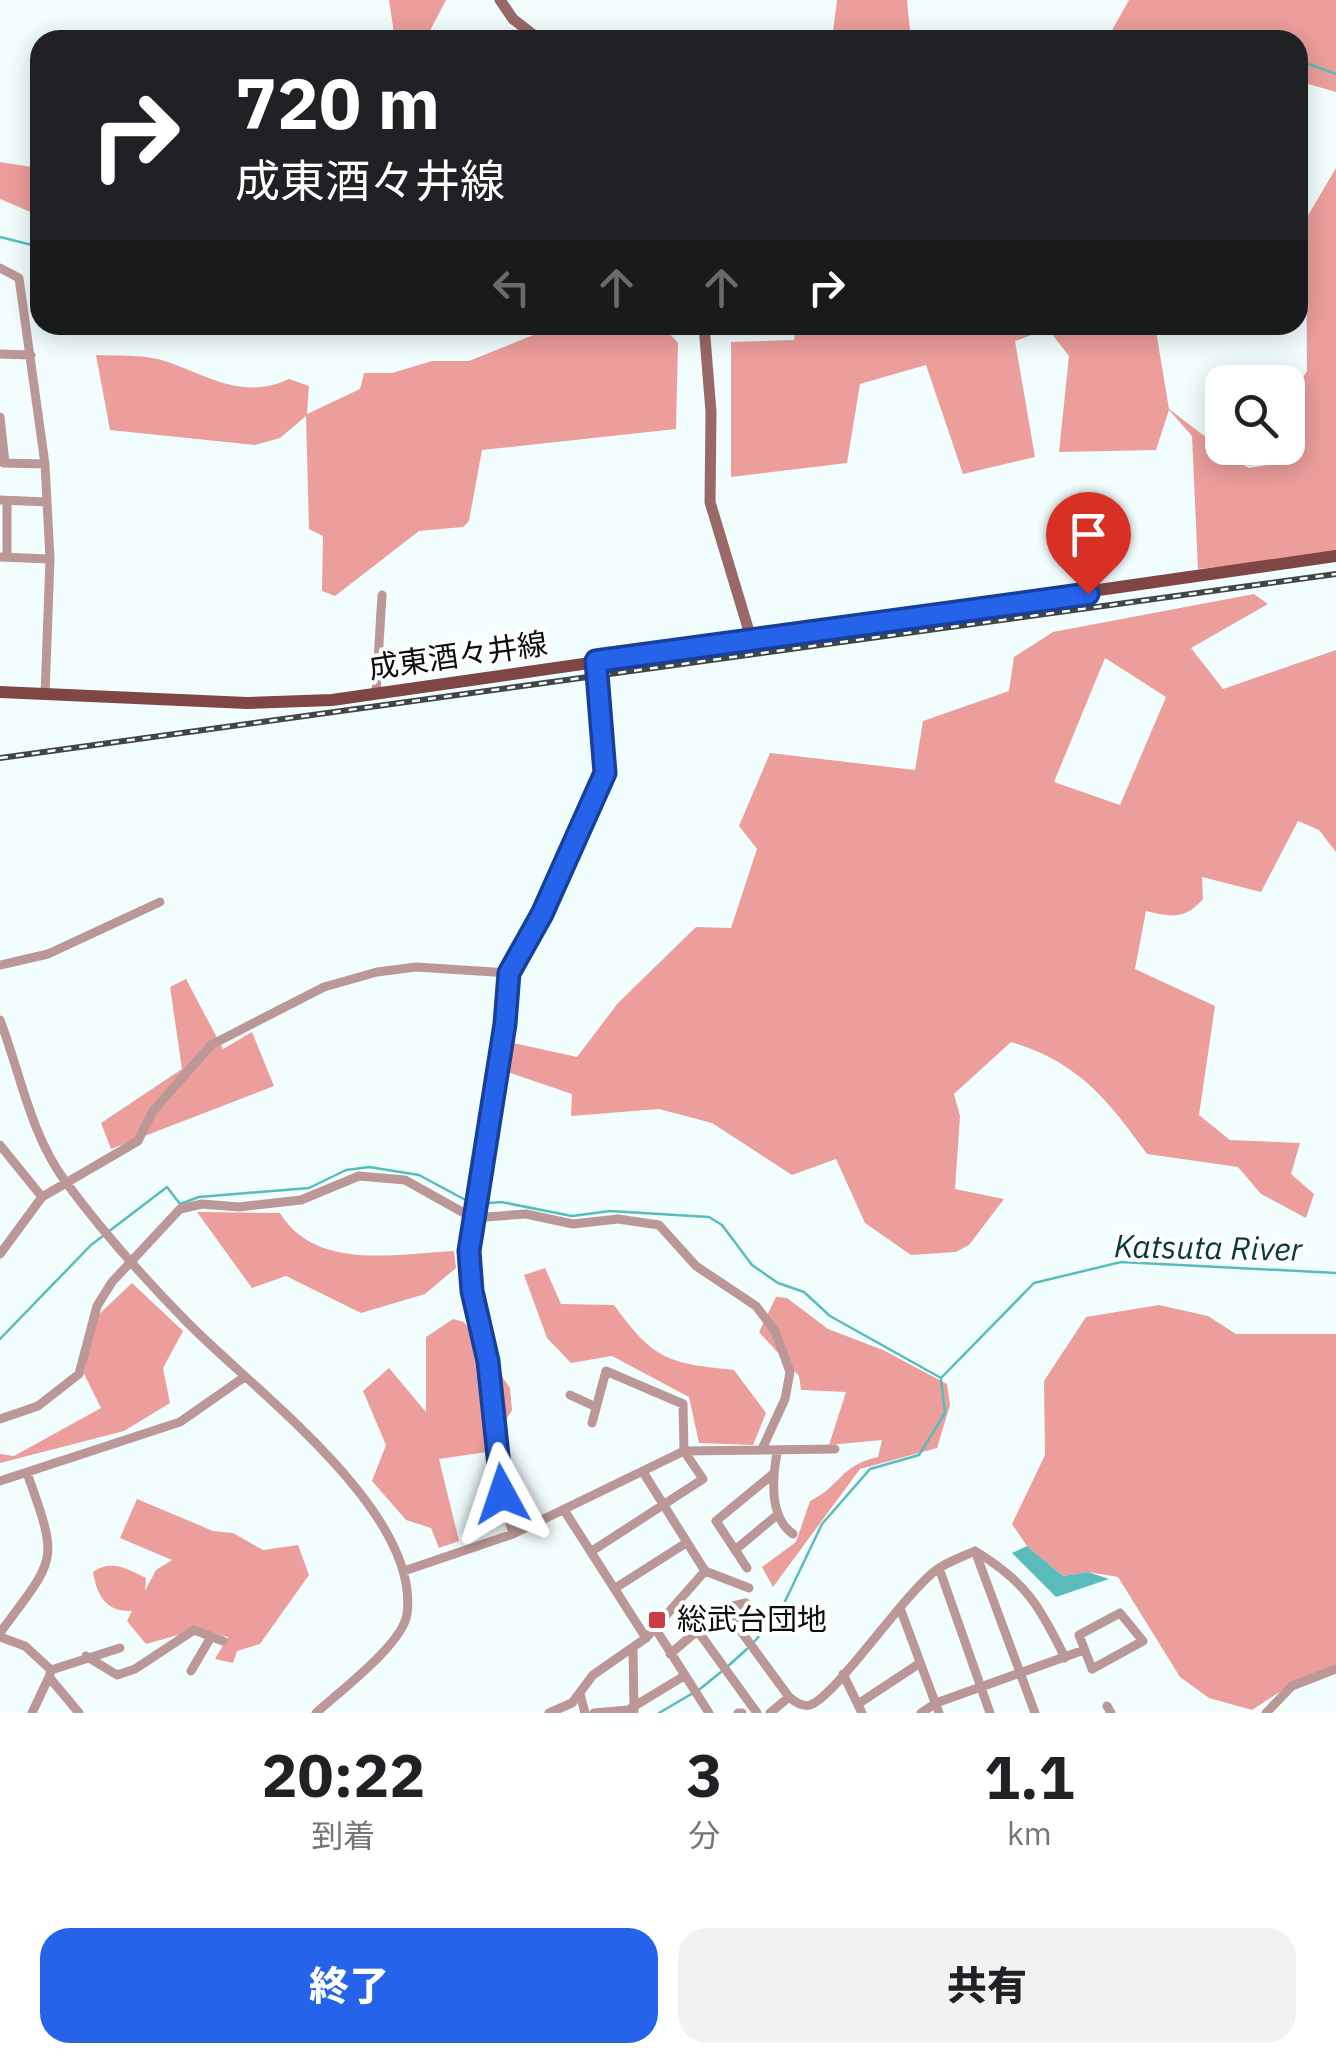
<!DOCTYPE html>
<html lang="ja">
<head>
<meta charset="utf-8">
<style>
	body { margin:0; font-family:"IBM Plex Sans","Noto Sans JP",sans-serif; background:#f2f2f2; color:#202124; height:100vh; display:flex; flex-direction:column; font-size:38px; white-space:nowrap }
	* { box-sizing:border-box; margin:0 }
	p { font-size:32px; color:#757577 }
	.icon { flex:none; width:55px; height:55px; fill:none; stroke:currentColor; stroke-width:2; stroke-linecap:round; stroke-linejoin:round }
	.map { position:relative; height:1713px; overflow:hidden }
	.side { display:flex; flex-direction:column; background:#fff; flex:1 }
	.side>* { flex:none }
	.top-card { position:absolute; left:30px; top:30px; width:1278px; height:305px; border-radius:30px; box-shadow:0 5px 25px #0003; background:#202124; color:#fff; overflow:hidden }
	.tools { position:absolute; left:1205px; top:365px; display:grid; gap:20px }
	.tools a { display:grid; place-items:center; width:100px; height:100px; border-radius:20px; background:#fff; box-shadow:0 5px 25px #0003; font-size:50px }
	.pin { position:absolute; display:grid; place-items:center; width:85px; height:85px; color:#fff; margin:-102px -42px; border-radius:50% 50% 50% 0; rotate:-45deg; box-shadow:0 0 10px #0007 }
	.pin .icon { rotate:45deg }
	.me { position:absolute; width:110px; margin:-55px; rotate:355deg; stroke-linejoin:round; filter:drop-shadow(0 0 8px #0008) }
	.turn { display:flex; align-items:center; gap:35px; height:210px; padding:0 40px; font-size:45px }
	.turn .icon { width:130px; height:130px; stroke-width:2.5 }
	.turn b { display:block; font-size:70px; line-height:85px }
	.lanes { display:flex; align-items:center; height:95px; padding:0 40px; background:#0003; justify-content:center; gap:50px; direction:ltr }
	.lanes .off { opacity:.35 }
	.eta { display:flex; justify-content:space-evenly; align-items:center; height:170px; text-align:center }
	.eta b { font-size:60px; font-weight:800; line-height:70px }
	.cta { display:flex; gap:20px; margin-top:auto; padding:20px 40px }
	.cta a { flex:1; height:115px; border-radius:30px; background:#2563eb; color:#fff; font-size:40px; font-weight:800; line-height:115px; text-align:center }
	.cta a+a { background:#f2f2f2; color:#202124 }
	.map>svg:first-child { display:block }
	.forest { fill:#ec9e9c; fill-rule:evenodd }
	.water { fill:#59bcbb }
	.lines { fill:none; stroke-linecap:round; stroke-linejoin:round }
	.stream { stroke:#59bcbb; stroke-width:2.5 }
	.street { stroke:#bb9897; stroke-width:9 }
	.secondary { stroke:#996867; stroke-width:11 }
	.primary { stroke:#804646; stroke-width:12 }
	.rail-casing { stroke:#404646; stroke-width:6 }
	.rail { stroke:#fff; stroke-width:2.5; stroke-dasharray:8; stroke-linecap:butt }
	.route-casing { stroke:#184099; stroke-width:25 }
	.route { stroke:#2563eb; stroke-width:18 }
	.poi-dot { fill:#cc3c47; stroke:#fff; stroke-width:4 }
	.labels { text-anchor:middle; stroke-width:8; stroke-linejoin:round; paint-order:stroke }
	.street-label { font-size:30px; fill:#0a0e0e; stroke:#fff }
	.poi-label { font-size:30px; fill:#0a0e0e; stroke:#fff; text-anchor:start }
	.water-label { font-size:32px; font-style:italic; fill:#073938; stroke:#fff }
</style>
</head>
<body>
<div class="map">
<svg width="1336" height="1713" viewBox="0 0 1336 1713">
	<rect width="100%" height="100%" fill="#f2fefe"/>
	<path class="forest" d="M389 0H446L425 40H395Z
		M837 0H907L910 31 988 40H832Z
		M1129 0H1336V92L1298 81V40H1089L1111 32Z
		M40 120V216L0 199V162L32 167Z
		M1336 168V555L1198 569 1192 436 1169 410 1156 450 1059 452 1069 356 1048 329 1015 341 1035 457 963 474 926 365 860 384 847 463 731 477V342L794 340 797 325H1155L1169 409 1240 463 1249 468 1268 465 1276 448H1288V401L1307 371 1306 219Z
		M558 325H662L678 343 676 429 482 450 469 521 463 527 419 531 335 596 322 591 323 536 309 529 306 416 280 438 255 445 110 430 96 355C118 356 146 354 168 362 210 377 244 400 289 379L309 386 307 414 360 389 364 373H392L432 361H469Z
		M1254 594 1268 604 1191 648 1223 689 1336 650V852L1319 830 1298 821 1261 892 1202 877 1203 899C1185 920 1171 917 1146 911L1135 969 1215 1006 1199 1115 1230 1140 1300 1143 1291 1174 1314 1194 1306 1218 1261 1194 1238 1167 1147 1154C1108 1100 1077 1061 1011 1042L954 1094 960 1116 955 1189 1004 1199 969 1245 956 1252 911 1255 865 1223 836 1159 792 1175 712 1123 659 1109 571 1116 572 1094 504 1071 509 1042 577 1057 618 1003 696 927 731 928 757 849 739 826 770 753 915 770 923 721 1009 691 1014 657 1053 632ZM1105 658 1166 697 1120 805 1054 782Z
		M186 979 223 1049 252 1032 274 1086 111 1149 101 1123 182 1069 170 987Z
		M197 1212 280 1213C315 1271 396 1254 454 1251L456 1268 425 1294 361 1313 286 1276 252 1288Z
		M545 1268 561 1304 614 1305C654 1360 667 1363 734 1370L766 1413 753 1445 699 1443 689 1397 612 1356 571 1363 547 1338 524 1275Z
		M132 1283 183 1331 163 1368 170 1403 124 1431 0 1463V1454L14 1456 101 1408 84 1374 96 1317Z
		M776 1297 787 1298 828 1329 883 1350 947 1384 950 1405 937 1448 860 1469 773 1587 762 1567 796 1542 810 1501C841 1486 840 1465 878 1457L882 1440 829 1445 846 1392 801 1390 799 1376 759 1332Z
		M1159 1305 1208 1316 1236 1334H1336V1666L1284 1689 1252 1710 1209 1698 1180 1677 1118 1577 1088 1572 1063 1576 1027 1546 1012 1524 1045 1455 1044 1381 1086 1317Z
		M453 1319 464 1322 510 1388 512 1410 487 1452 439 1459 459 1541 439 1548 431 1528 406 1520 372 1481 386 1445 363 1391 389 1368 426 1412V1337Z
		M137 1499 213 1531 233 1533 263 1550 298 1545 309 1575 260 1644 237 1651 233 1663 215 1659 228 1637 199 1629 146 1644 127 1621 132 1611C106 1612 97 1596 93 1572 112 1559 127 1569 146 1578L145 1591 156 1570 172 1560 120 1538Z"/>
	<path class="water" d="M1027 1546 1063 1576 1088 1572 1109 1579 1056 1597 1012 1553Z"/>
	<g class="lines">
		<path class="stream" d="M1298 60 1336 74
			M0 237 40 247
			M479 1204 501 1202 572 1216 610 1211 709 1217 722 1225 752 1265 778 1283 804 1292 830 1316 941 1378
			M0 1339 91 1245 167 1187 180 1204 199 1197 309 1188 346 1170 369 1167 419 1175 471 1203
			M942 1377 1034 1283 1121 1262 1336 1273
			M753 1643 779 1614 822 1524 870 1469 919 1455 945 1413 941 1380
			M727 1667 747 1649
			M700 1689 721 1672
			M659 1713 693 1693"/>
		<path class="street" d="M0 268 19 278 45 464 50 559 45 695
			M0 354 31 355
			M0 417 5 463
			M3 463 45 464
			M0 500 47 502
			M0 557 50 559
			M7 557V501
			M376 693 382 595
			M0 965 48 954 160 902
			M0 1020C21 1075 30 1133 65 1181 101 1230 142 1276 184 1319 249 1387 421 1510 407 1614 403 1644 340 1691 316 1713
			M0 1145 42 1197
			M0 1254 42 1197 138 1141 153 1111 211 1045 324 987 377 972 416 967 509 973
			M570 1395 594 1406
			M0 1419 38 1406 79 1374 97 1306 112 1282 180 1209 202 1204 239 1207 301 1200 359 1176 405 1180 473 1218 526 1214 573 1224 618 1219 659 1225 696 1266 756 1306 775 1331 790 1372 785 1399 762 1449
			M592 1423 606 1371 683 1404 684 1451 703 1479 592 1551
			M777 1453C772 1480 769 1517 793 1534
			M643 1472 705 1571 749 1588
			M0 1481 180 1422 243 1378
			M564 1510 646 1638
			M513 1534 502 1494 469 1251 505 1025 509 973 542 914 605 773 596 661
			M735 1550 777 1515
			M975 1551 1035 1713
			M975 1551C1025 1581 1040 1606 1065 1658
			M747 1568 716 1521 773 1474
			M939 1568 990 1713
			M404 1571 513 1534 684 1451 835 1449
			M617 1587 686 1543
			M724 1608 789 1697C795 1702 802 1707 810 1705 835 1698 906 1590 939 1568 950 1561 964 1556 975 1551
			M900 1608 939 1713
			M1120 1613 1143 1641 1092 1669 1079 1635Z
			M655 1628 709 1713
			M697 1630 757 1713
			M0 1633C56 1556 60 1565 27 1473
			M0 1637 25 1646 51 1670 49 1677 79 1713
			M633 1648 634 1711
			M670 1654 724 1608 746 1603
			M86 1656 117 1675 135 1669 194 1630 223 1641
			M51 1670 120 1648
			M191 1671 211 1637
			M843 1674 862 1713
			M580 1694 585 1713
			M858 1704 920 1663
			M1107 1706 1111 1713
			M32 1713 49 1677
			M549 1713 572 1703 593 1675 646 1638 705 1571
			M594 1713 628 1710 684 1676
			M738 1713H742
			M770 1713 789 1697
			M921 1713 936 1703 1084 1650
			M1266 1713 1292 1686 1336 1669"/>
		<path class="secondary" d="M500 0 513 19 540 40
			M704 325 711 412 710 502 751 638"/>
		<path class="primary" d="M0 692 247 703 332 700 1336 556"/>
		<g class="rail-casing">
			<path id="rail" d="M0 758 1336 574"/>
		</g>
		<use href="#rail" class="rail"/>
	</g>
	<g class="lines">
		<g class="route-casing">
			<path id="route" d="M502 1494 488 1361 472 1291 469 1251 505 1024 509 973 542 914 605 773 596 661 1088 594"/>
		</g>
		<use href="#route" class="route"/>
	</g>
	<rect class="poi-dot" x="647" y="1610" width="20" height="20" rx="5"/>
	<g class="labels">
		<g class="street-label">
			<text transform="translate(458 656) rotate(-8)" y="10">成東酒々井線</text>
		</g>
		<g class="poi-label">
			<text x="677" y="1630">総武台団地</text>
		</g>
		<g class="water-label">
			<text transform="translate(1208 1248) rotate(1)" y="11">Katsuta River</text>
		</g>
	</g>
</svg>
<div class="tools">
<a><svg class="icon" aria-label="search" viewBox="0 0 24 24"><circle cx="10" cy="10" r="6"/><path d="M15 15l6 6"/></svg></a>
</div>
<div class="pin" style="left:1088px;top:594px;background:#d93025"><svg class="icon" aria-label="arrive" viewBox="0 0 24 24"><path d="M6 21V4h12l-3 4 3 4H6"/></svg></div>
<svg class="me" style="left:502px;top:1494px" viewBox="-20 -20 40 40"><path d="M0-17L14 15 0 8-14 15z" fill="#2563eb" stroke="#fff" stroke-width="4"/></svg>
<div class="top-card">
<div class="turn"><svg class="icon" aria-label="right" viewBox="0 0 24 24"><path d="M7 20v-9h11M14 6l5 5-5 5"/></svg><div><b>720 m</b>成東酒々井線</div></div>
<div class="lanes"><svg class="icon off" aria-label="left" viewBox="0 0 24 24"><path d="M17 20v-9H6M10 6l-5 5 5 5"/></svg><svg class="icon off" aria-label="ahead" viewBox="0 0 24 24"><path d="M12 20V5M6 11l6-6 6 6"/></svg><svg class="icon off" aria-label="ahead" viewBox="0 0 24 24"><path d="M12 20V5M6 11l6-6 6 6"/></svg><svg class="icon" aria-label="right" viewBox="0 0 24 24"><path d="M7 20v-9h11M14 6l5 5-5 5"/></svg></div>
</div>
</div>
<section class="side">
<div class="eta">
<div><b>20:22</b><p>到着</p></div>
<div><b>3</b><p>分</p></div>
<div><b>1.1</b><p>km</p></div>
</div>
<div class="cta"><a>終了</a><a>共有</a></div>
</section>
</body>
</html>
